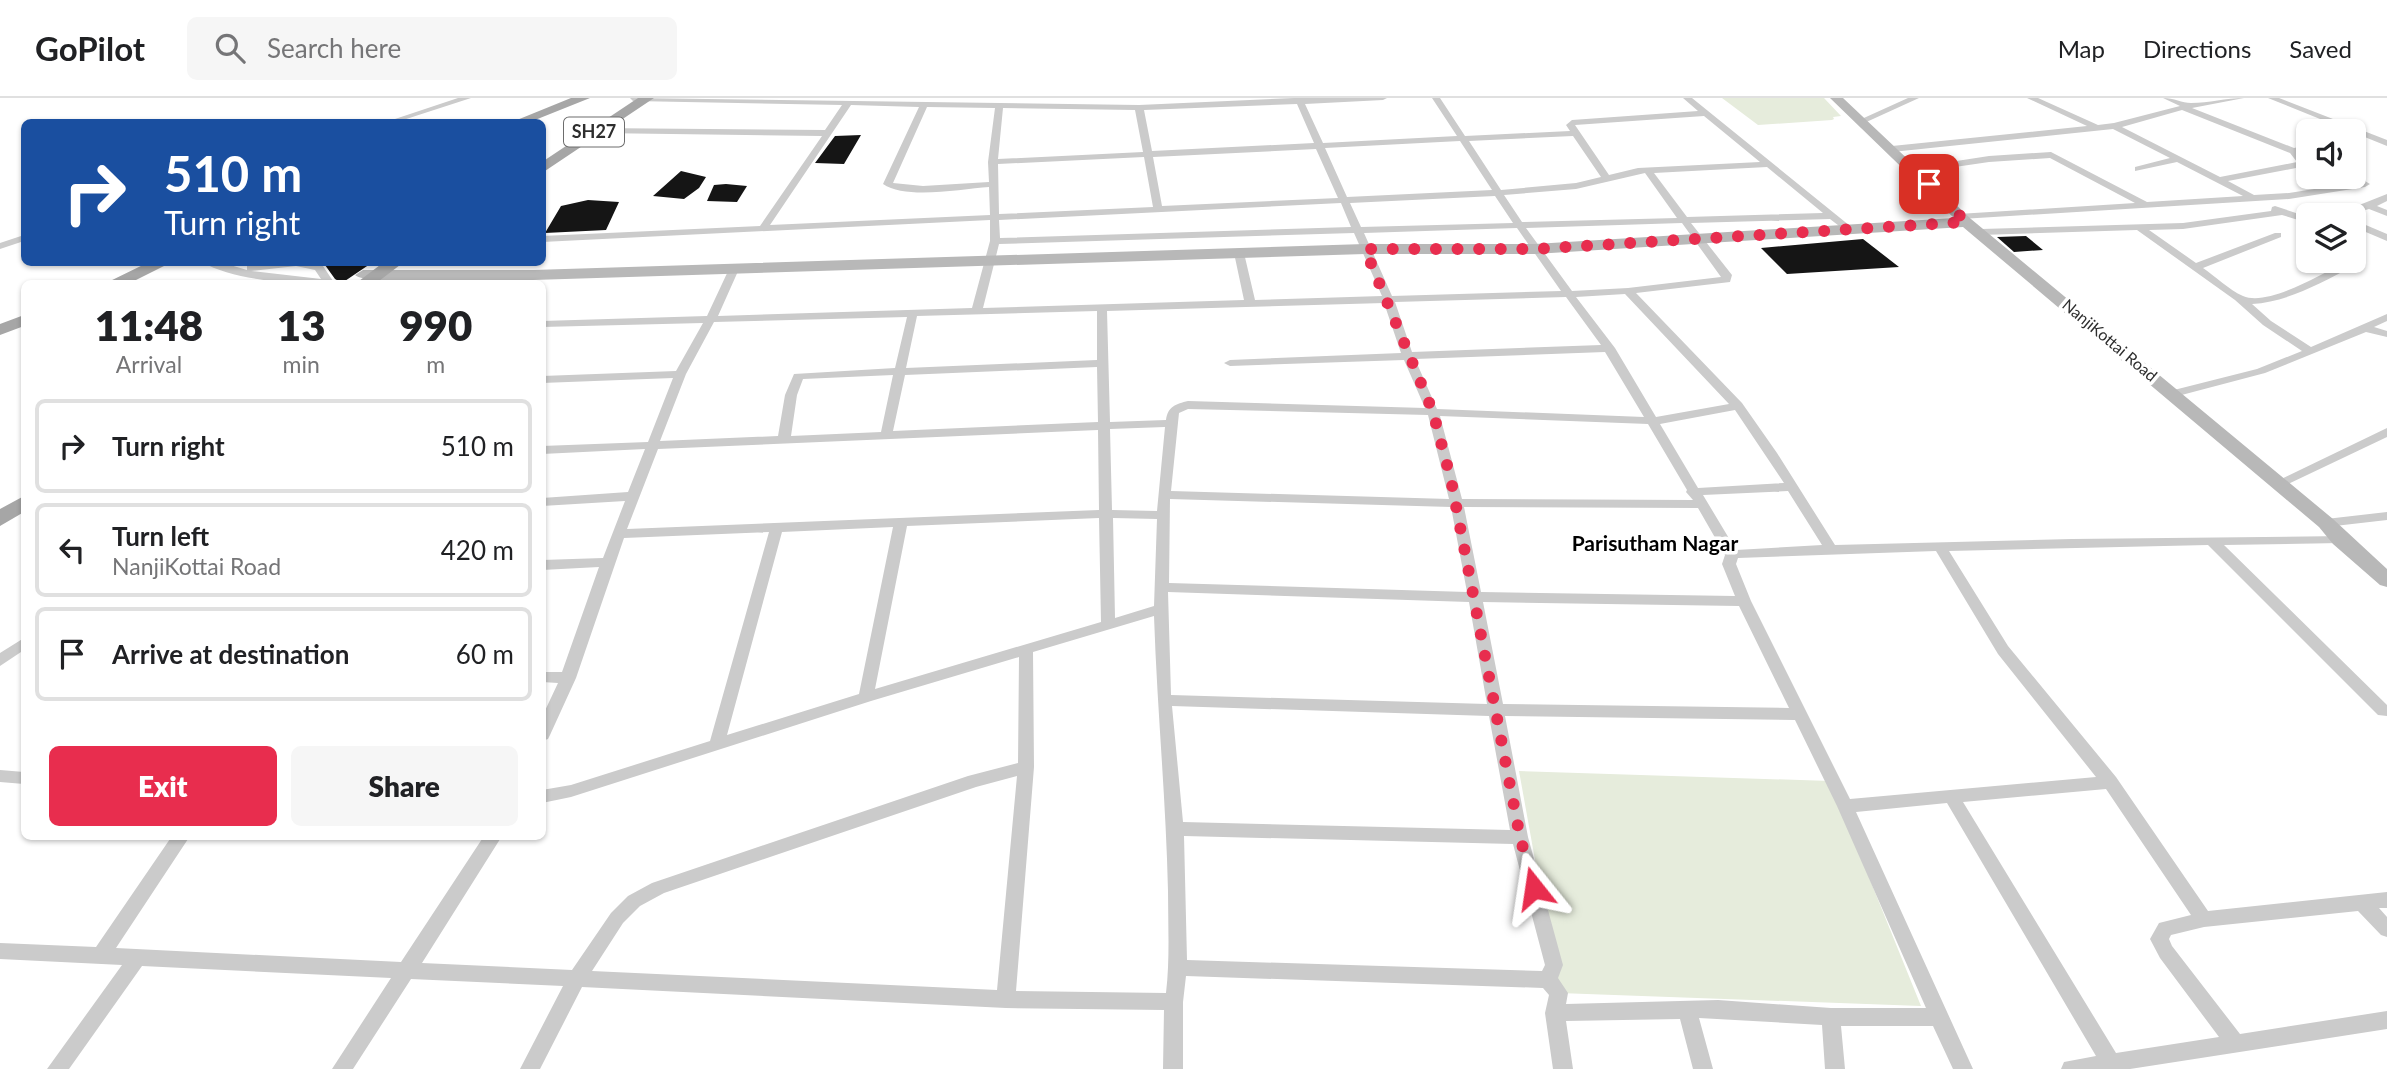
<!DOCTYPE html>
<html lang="en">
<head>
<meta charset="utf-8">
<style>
	body { margin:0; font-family:Lato,sans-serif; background:#f6f6f6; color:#202124; height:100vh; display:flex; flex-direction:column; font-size:26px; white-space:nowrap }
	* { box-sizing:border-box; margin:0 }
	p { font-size:23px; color:#757577 }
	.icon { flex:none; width:38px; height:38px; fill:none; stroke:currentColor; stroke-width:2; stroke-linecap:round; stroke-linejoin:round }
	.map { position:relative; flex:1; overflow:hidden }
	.sheet { position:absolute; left:21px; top:182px; width:525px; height:560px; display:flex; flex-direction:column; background:#fff; border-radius:10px; box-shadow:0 2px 5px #0004 }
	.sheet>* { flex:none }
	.guide { position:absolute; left:21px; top:21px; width:525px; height:147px; border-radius:10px; box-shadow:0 2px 5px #0004; background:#1a4fa0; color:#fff; overflow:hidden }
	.fabs { position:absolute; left:2296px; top:21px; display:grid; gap:14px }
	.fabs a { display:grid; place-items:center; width:70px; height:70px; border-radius:10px; background:#fff; box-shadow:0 2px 5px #0004; font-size:35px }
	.pin { position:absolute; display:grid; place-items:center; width:60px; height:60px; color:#fff; margin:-30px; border-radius:14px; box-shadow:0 4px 10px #0006 }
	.me { position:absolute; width:77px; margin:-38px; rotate:345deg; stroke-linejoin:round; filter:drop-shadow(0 0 5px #0008) }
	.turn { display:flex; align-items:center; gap:24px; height:147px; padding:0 28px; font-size:32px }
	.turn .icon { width:91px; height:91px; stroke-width:2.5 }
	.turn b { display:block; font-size:49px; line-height:60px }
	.eta { display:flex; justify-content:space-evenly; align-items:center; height:119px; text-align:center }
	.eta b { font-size:42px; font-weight:800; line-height:49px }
	.action { display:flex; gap:14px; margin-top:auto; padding:14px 28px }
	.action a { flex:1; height:80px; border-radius:10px; background:#e82d4e; color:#fff; font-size:28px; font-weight:800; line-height:80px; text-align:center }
	.action a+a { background:#f6f6f6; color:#202124 }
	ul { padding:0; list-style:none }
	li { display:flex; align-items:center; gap:21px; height:94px; margin:0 14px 10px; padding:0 14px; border:4px solid #e0e0e0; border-radius:10px }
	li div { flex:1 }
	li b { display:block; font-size:26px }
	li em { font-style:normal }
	header { display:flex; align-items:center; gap:42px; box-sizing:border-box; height:98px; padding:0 35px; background:#fff; border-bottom:2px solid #e0e0e0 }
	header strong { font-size:33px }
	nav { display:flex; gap:38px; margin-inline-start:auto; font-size:24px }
	.search { width:490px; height:63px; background:#f6f6f6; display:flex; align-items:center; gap:18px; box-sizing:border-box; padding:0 24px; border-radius:10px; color:#757577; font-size:26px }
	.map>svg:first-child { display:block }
	.green { fill:#e6ecdc }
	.building { fill:#151515 }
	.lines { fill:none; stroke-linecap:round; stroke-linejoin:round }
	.street { fill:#cbcbcb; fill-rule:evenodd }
	.secondary { fill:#b8b8b8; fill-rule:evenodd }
	.primary { fill:#a6a6a6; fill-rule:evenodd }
	.route { stroke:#e82d4e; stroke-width:12; stroke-dasharray:0 21.6 }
	.labels { text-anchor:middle; stroke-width:7; stroke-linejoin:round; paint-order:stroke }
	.far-street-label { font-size:16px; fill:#2e2e2e; stroke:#fff }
	.shield { fill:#fff; stroke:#6d6d6d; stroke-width:2 }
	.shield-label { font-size:18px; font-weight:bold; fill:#2e2e2e }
	.neighbourhood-label { font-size:21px; font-weight:bold; fill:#000; stroke:#fff }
</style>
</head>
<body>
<header>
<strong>GoPilot</strong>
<div class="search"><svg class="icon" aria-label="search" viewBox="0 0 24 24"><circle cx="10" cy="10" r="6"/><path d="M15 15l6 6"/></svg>Search here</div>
<nav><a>Map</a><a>Directions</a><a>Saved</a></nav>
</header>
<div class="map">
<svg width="2387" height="971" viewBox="0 0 2387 971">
	<rect width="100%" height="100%" fill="#fff"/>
	<path class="green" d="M1722 0H1824L1841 18 1833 19 1834 21 1832 22 1758 27Z
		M1519 673 1830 683 1921 908 1559 895Z"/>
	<path class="building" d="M861 37 844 66 815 65 835 38Z
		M681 73 706 79 699 90 684 101 653 98Z
		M726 86 747 88 737 104 707 103 714 87Z
		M588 102 619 104 606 132 545 135 561 108Z
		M2026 138 2043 152 2014 154 1997 139Z
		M1863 141 1899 169 1787 176 1761 150Z
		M320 164H373L342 185 335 181 325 167Z"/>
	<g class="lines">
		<path class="street" d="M458 0H471L397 24H386Z
			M630 0 1139 7 1294 0H1387L1383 2 1305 6 1323 45 1457 38 1432 0H1440L1465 38 1570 33 1566 27 1572 22 1698 13 1683 0H1692L1855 132 1847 134 1830 121 1691 125 1732 177 1730 184 1636 195 1742 305 1777 355 1835 447 2072 441 2345 438 2347 441 2340 445 2224 447 2387 607V618L2378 617 2208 447 1949 453 2008 548 2116 679 2208 813 2387 794V810H2379L2387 819V839L2381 837 2358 813 2204 829 2171 837 2169 841 2172 848 2240 936 2387 913V931L2130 971H2061L2064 964 2096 958 1947 705 1856 714 1973 971H1953L1933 928H1841L1845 971H1825L1822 927 1699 920 1713 971H1693L1680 921 1566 923 1573 971H1553L1545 915 1549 897 1543 890 1186 878 1183 904V971H1163L1164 912 1006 910 582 889 540 971H520L563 888 411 881 353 971H332L391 880 142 868 69 971H47L122 867 0 861V845L96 849 172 738H190L116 850 401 864 484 738H502L422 865 572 872 611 815 628 798 652 785 968 678 1018 665 1019 559 871 603 571 699 542 705V692L571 687 710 643 769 434 624 440 576 580 550 637 548 641 542 643V619L558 585 542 584V574H562L599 469 542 472V462L603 460 625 403 542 408V400L628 394 645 351 542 356V348L648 344 673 280 542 285V278L676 273 703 225 542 229V223L707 218 729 171 734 168 739 171 718 218 972 210 990 143V122L542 144V138L760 128 822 38 597 35 593 32 594 30 825 32 842 7 633 3ZM1297 6 1314 45 1152 53 1144 12ZM851 7 919 9 883 86C906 102 961 91 989 89L990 117 770 127ZM927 9 995 10 988 64 989 84 923 88 893 85ZM1003 10 1135 12 1143 54 998 61ZM1704 18 1760 64 1638 70 1609 77 1575 27ZM1573 38 1601 79 1576 85 1501 92 1469 43ZM1460 43 1492 92 1347 99 1325 50ZM1316 51 1338 100 1162 108 1153 59ZM1144 59 1153 109 999 116 998 66ZM1767 69 1823 115 1687 119 1654 75ZM1645 75 1677 120 1522 124 1504 97 1576 91ZM1495 98 1513 125 1361 129 1350 105ZM1341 105 1351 129 1000 140 999 122ZM1682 125 1721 179 1628 190 1572 193 1526 130ZM1517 130 1561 193 1392 198 1364 135ZM1354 135 1382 198 1255 202 1244 155 1239 152 1234 155 1244 202 983 210 999 146ZM1625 196 1729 306 1656 319 1615 250 1576 199ZM1566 199 1601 247 1412 254 1395 204ZM1384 205 1401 255 1230 262 1224 265 1230 268 1404 262 1425 310 1188 303C1176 306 1168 308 1166 322L1110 324 1107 213ZM1097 213V262L906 270 917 218ZM907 219 895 270 794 276 785 297 778 338 660 343 686 276 714 224ZM1605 254 1644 319 1437 311 1415 261ZM1097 269 1098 324 893 333 905 277ZM893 277 881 334 791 338 797 297 803 281ZM1188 311 1428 317 1449 401 1171 393 1179 315ZM1735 312 1784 385 1698 390 1660 326ZM1440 318 1648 326 1687 392 1686 394 1693 402 1462 401ZM1165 329 1157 413 1112 412 1110 331ZM1098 332 1099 412 627 431 658 351ZM1788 393 1822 447 1736 452 1703 397ZM1170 401 1451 409 1467 494 1169 485ZM1464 409 1698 410 1725 457 1722 466 1735 498 1481 494ZM1099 420 1101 524 875 591 907 428ZM1113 420 1157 421 1154 508 1115 520ZM893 429 859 596 727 637 782 434ZM1936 453 1998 556 2096 679 1850 701 1751 503 1736 466 1738 460ZM1168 494 1469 504 1487 606 1171 597ZM1483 504 1739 508 1789 610 1503 606ZM1154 518C1157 610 1166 701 1168 793 1168 827 1170 861 1166 895L1016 893 1034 669 1033 554ZM1172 608 1489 618 1510 732 1183 724ZM1505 618 1795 622 1837 708 1926 910H1831L1718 902 1566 906 1568 895 1558 880 1563 867 1528 739ZM1017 678 997 892 592 873 623 825 640 808 664 795 976 689ZM2106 691 2191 817 2159 825 2150 841 2160 860 2219 939 2116 955 1963 704ZM1184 738 1513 746 1545 867 1542 873 1187 862Z
			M1908 0H1919L1862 26 1855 24Z
			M2027 0H2038L2098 27 2114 25 2180 8 2163 0C2174 0 2182 5 2191 5 2209 5 2226 0 2244 0L2192 10 2294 50 2308 47V53L2299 54 2307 64 2301 69 2228 83 2254 97 2289 95 2365 83 2370 86 2365 89 2289 101 1961 121 1958 120V116L2135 105 2050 60 1989 64 1914 75 1909 72 1911 70 1989 58 2051 54 2147 104 2243 98 2177 64 2135 73V69L2170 60 2113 31 1892 54 1888 51 1892 48 2087 28ZM2182 12 2290 55 2297 64 2220 79 2122 29Z
			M2268 0H2279L2387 42V48Z
			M2387 96V103L2377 108 2387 112V118L2369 111 2348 117H2334Z
			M2275 108 2308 119V125L2282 117 2183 131 2149 132 2196 165 2275 135H2281V139L2203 170C2215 178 2229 192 2243 198 2268 209 2321 176 2344 165H2352V169C2320 185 2288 204 2252 206L2271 223 2311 249 2387 216V223L2374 229 2387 233V239L2366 234 2265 275 2174 299 2170 297V293L2257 271 2302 253 2263 227 2235 202 2137 132 1981 137 1976 134 1981 131 2183 125 2271 113 2272 109Z
			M2354 122 2387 136V143L2354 129Z
			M24 137V143L0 151V145Z
			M202 164H220L247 172V168L251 167 308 164 323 168 333 183 340 186C301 186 236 184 202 164ZM296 168 315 172 321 181 251 173Z
			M533 174 538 177 529 186H517Z
			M2387 330V339L2284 388 2279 389 2273 385Z
			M2387 414V422L2326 429 2319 425 2326 421Z
			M24 540V552L0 568V555Z
			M0 672 24 674V686L0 684Z"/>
		<path class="secondary" d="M1830 0H1843L1971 121 2333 421 2387 471V489L2380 487 2333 446 2319 429 1963 129 1535 156H1365L533 182C507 182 368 189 355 177L363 172H533L1365 146H1535L1954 120Z"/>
		<path class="primary" d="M571 0H590L530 24H512Z
			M638 0H654L542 75V64Z
			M149 164H172L128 186H104Z
			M384 164H404L375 186H355Z
			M24 217V228L0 237V226Z
			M24 398V414L0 428V411Z"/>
	</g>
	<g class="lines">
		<path class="route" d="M1534 790 1520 739 1451 382 1433 314 1365 151H1535L1966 124 1929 86"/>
	</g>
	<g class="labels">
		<g class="far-street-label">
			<text transform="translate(2110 242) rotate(40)" y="6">NanjiKottai Road</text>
		</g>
		<rect class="shield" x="564" y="19.5" width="60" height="29" rx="5"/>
		<g class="shield-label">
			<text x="594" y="40">SH27</text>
		</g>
		<g class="neighbourhood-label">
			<text x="1655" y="453">Parisutham Nagar</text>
		</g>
	</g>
</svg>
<div class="fabs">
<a><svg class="icon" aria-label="sound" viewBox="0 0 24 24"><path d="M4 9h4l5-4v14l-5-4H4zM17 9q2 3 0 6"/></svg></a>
<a><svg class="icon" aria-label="layers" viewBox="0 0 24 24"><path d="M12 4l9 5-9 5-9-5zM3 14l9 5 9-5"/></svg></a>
</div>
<div class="pin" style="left:1929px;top:86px;background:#d93025"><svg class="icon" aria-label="arrive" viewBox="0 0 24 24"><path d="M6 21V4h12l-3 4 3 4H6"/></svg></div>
<svg class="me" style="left:1534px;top:790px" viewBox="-20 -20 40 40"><path d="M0-17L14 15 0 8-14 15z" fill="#e82d4e" stroke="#fff" stroke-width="4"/></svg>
<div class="guide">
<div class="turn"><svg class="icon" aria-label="right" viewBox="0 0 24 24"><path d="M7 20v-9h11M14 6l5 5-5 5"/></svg><div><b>510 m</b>Turn right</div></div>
</div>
<section class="sheet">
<div class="eta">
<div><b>11:48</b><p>Arrival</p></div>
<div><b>13</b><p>min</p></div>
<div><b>990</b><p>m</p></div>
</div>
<ul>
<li><svg class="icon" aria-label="right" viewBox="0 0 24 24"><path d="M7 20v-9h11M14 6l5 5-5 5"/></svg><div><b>Turn right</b></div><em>510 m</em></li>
<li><svg class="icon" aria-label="left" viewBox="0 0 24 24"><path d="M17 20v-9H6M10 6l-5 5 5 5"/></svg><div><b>Turn left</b><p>NanjiKottai Road</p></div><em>420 m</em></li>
<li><svg class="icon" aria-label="arrive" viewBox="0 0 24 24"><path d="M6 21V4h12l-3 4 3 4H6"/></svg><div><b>Arrive at destination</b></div><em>60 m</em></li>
</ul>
<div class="action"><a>Exit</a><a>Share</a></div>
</section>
</div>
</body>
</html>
